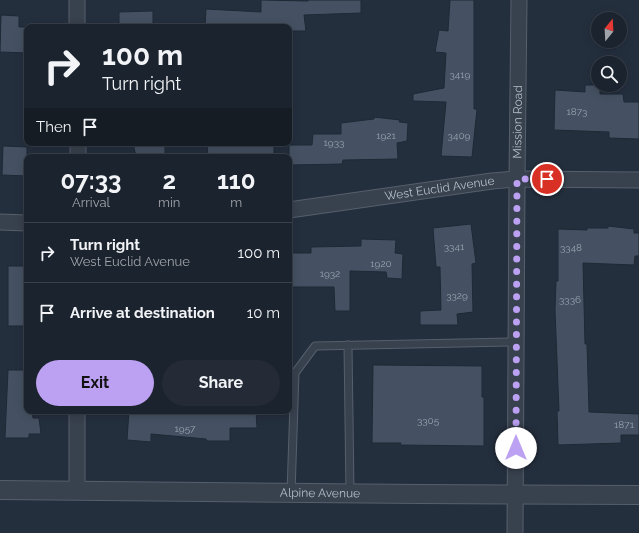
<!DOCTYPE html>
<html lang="en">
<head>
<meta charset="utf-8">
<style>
	body { margin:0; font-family:Raleway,sans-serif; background:#242b36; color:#f1f3f6; height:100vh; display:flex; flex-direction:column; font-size:15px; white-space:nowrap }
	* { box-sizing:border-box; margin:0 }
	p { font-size:13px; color:#a0a4aa }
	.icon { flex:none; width:22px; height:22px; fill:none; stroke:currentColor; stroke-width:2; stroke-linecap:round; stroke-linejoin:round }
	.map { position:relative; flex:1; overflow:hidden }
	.sheet { position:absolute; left:24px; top:154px; width:268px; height:260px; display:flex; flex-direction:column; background:#1b232e; border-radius:8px; box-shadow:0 2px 10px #0003,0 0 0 1px #39404a }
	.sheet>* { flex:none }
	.guide { position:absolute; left:24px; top:24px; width:268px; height:122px; border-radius:8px; box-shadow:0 2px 10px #0003,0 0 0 1px #39404a; background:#1b232e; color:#f1f3f6; overflow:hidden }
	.needle { width:26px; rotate:18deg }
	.buttons { position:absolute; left:591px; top:12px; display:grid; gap:8px }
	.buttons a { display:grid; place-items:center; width:36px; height:36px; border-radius:50%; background:#1b232e; box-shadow:0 2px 10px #0003,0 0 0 1px #39404a; font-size:20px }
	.pin { position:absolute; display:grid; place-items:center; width:34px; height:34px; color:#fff; margin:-17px; border:2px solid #fff; border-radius:50%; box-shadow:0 1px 4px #0007 }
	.me { position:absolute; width:44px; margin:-22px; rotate:0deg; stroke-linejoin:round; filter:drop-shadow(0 0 3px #0008) }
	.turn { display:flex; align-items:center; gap:14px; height:84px; padding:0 12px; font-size:18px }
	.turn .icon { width:52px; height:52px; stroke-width:2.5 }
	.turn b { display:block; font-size:28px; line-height:34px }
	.then { display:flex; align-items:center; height:38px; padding:0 12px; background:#0003; gap:8px; font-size:15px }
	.eta { display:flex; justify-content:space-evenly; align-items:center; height:68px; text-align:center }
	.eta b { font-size:24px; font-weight:700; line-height:28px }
	.action { display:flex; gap:8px; margin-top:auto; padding:8px 12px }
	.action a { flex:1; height:46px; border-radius:24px; background:#bca0f2; color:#111; font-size:16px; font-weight:700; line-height:46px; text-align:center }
	.action a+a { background:#242b36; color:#f1f3f6 }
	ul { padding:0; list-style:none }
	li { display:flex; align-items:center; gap:12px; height:60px; padding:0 12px; border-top:1px solid #39404a }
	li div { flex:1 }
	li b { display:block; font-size:15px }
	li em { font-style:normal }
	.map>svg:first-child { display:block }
	.building { fill:#455162; stroke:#1f2835 }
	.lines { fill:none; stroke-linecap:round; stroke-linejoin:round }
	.service-casing { stroke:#565f6c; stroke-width:9 }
	.minor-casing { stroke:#565f6c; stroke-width:17 }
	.tertiary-casing { stroke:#565f6c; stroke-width:20 }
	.service { stroke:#38414e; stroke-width:7 }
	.minor { stroke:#38414e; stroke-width:15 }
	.tertiary { stroke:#38414e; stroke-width:18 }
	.route { stroke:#bca0f2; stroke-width:7; stroke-dasharray:0 12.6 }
	.labels { text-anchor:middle; stroke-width:3.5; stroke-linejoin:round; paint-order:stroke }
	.number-label { font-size:10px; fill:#98a1af }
	.street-label { font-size:12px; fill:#b4bcc9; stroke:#1d2633 }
</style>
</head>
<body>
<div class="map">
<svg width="639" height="533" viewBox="0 0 639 533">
	<rect width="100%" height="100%" fill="#242f3e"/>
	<path class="building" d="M261 0 308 1V0H361V13L304 15 306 31H289V27H205L206 9 261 12Z
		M450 0H474V109H477L472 157 441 156 446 102 413 101V94L444 88 446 53 435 52 439 30 448 31Z
		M153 11V27H119V12Z
		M1 15 19 16V27H27V53L0 52Z
		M585 85H600V94H623L624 102H639V139L609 138V132L554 130 555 90 585 92Z
		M374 117 400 120 399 122 408 123 407 141 397 143 398 159 343 160 342 164 289 165V145H312L313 134H341V123L374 119Z
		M133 143H165V157H136Z
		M207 143H274V157H208Z
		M3 146 27 147V176L2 175Z
		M471 224 476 263 472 264 473 312 457 314 458 325H420V311L441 310 440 267H436L433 228Z
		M608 226 634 229V233H639V256H635L634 265 583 263 585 344H587L589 412 639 414V435H621V443L558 445 557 411H559L555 310 556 281H558V229L587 230V228H608Z
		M361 239 396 240 395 253 403 254 402 279 387 278 386 272 350 271V311H335L334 287H290L289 284V253H311V247L361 246Z
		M8 266H27V326H8Z
		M373 365 482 366V397H484V446L400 445 401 443H372Z
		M8 370H27V411H32L33 418H39L41 434H29V438H5Z
		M129 411H256L257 428H230V441H207L206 439 151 434V442L127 440Z"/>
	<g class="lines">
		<g class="service-casing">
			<path id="service" d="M348 345 350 493
				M291 493 295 373 315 346 516 342"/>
		</g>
		<g class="minor-casing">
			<g id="minor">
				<path d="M77 0V27"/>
				<path d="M78 143V157"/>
				<path id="s1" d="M289 210 492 181 517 179 639 180"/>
				<path d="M0 222 27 223"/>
				<path d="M77 491V411"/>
				<path id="s2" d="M515 533 517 179 519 0"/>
			</g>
		</g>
		<g class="tertiary-casing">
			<g id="tertiary">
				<path id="s3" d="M0 490 420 494 639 495"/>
			</g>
		</g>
		<use href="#service" class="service"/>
		<use href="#minor" class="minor"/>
		<use href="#tertiary" class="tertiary"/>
	</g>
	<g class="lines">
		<path class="route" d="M516 448 517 179H547"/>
	</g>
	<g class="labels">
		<g class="number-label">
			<text x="460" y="78">3419</text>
			<text x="577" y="115">1873</text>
			<text x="386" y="139">1921</text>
			<text x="459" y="139">3409</text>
			<text x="334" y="146">1933</text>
			<text x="454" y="250">3341</text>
			<text x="571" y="251">3348</text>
			<text x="381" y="267">1920</text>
			<text x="330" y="277">1932</text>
			<text x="457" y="299">3329</text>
			<text x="570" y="303">3336</text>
			<text x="428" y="424">3305</text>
			<text x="624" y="428">1871</text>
			<text x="185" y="432">1957</text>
		</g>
		<g class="street-label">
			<text dy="4" stroke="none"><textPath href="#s2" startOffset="411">Mission Road</textPath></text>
			<text dy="4" stroke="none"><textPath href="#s1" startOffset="152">West Euclid Avenue</textPath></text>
			<text dy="4" stroke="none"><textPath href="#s3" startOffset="320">Alpine Avenue</textPath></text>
		</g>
	</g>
</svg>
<div class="buttons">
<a><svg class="needle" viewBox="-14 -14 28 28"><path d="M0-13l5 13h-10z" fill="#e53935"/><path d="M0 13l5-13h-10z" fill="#a0a4aa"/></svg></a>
<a><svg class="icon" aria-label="search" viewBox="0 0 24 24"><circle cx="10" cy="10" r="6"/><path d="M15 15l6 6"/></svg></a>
</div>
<div class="pin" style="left:547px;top:179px;background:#d93025"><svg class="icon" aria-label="arrive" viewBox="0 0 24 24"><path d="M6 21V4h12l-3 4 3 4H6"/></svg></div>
<svg class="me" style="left:516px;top:448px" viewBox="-20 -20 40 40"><circle r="19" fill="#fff"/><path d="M0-13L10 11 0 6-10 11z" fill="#bca0f2"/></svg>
<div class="guide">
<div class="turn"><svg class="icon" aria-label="right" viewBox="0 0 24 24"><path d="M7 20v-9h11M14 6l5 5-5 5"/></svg><div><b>100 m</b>Turn right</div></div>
<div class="then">Then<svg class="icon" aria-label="arrive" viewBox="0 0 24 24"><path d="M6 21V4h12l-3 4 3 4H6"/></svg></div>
</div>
<section class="sheet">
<div class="eta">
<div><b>07:33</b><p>Arrival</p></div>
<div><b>2</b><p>min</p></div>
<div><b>110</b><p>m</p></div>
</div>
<ul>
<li><svg class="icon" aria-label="right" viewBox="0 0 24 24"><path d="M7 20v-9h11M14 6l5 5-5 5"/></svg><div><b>Turn right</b><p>West Euclid Avenue</p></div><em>100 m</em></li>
<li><svg class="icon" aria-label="arrive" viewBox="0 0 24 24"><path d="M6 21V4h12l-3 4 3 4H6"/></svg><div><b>Arrive at destination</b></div><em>10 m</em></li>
</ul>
<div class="action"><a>Exit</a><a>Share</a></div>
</section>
</div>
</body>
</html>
